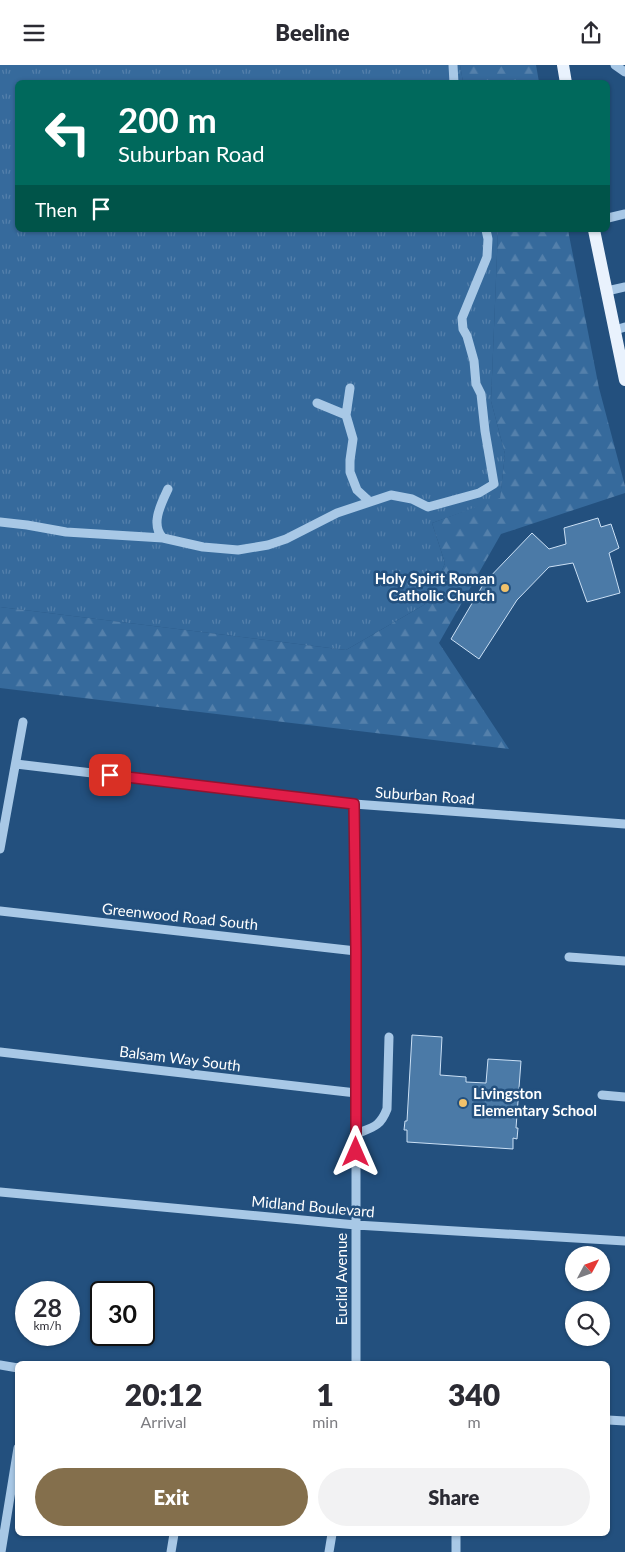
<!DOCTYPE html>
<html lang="en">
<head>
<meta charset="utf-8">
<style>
	body { margin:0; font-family:Lato,sans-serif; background:#f2f2f3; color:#2b2b33; height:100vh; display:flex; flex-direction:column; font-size:19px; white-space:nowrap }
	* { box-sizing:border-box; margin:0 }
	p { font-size:16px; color:#7c7c81 }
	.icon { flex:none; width:28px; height:28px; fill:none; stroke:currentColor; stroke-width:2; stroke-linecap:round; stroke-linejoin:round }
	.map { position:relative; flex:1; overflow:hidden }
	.side { position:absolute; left:15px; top:1296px; width:595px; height:175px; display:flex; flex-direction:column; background:#fff; border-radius:8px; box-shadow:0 1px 4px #0004 }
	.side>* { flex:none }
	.hud { position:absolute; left:15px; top:15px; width:595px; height:152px; border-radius:8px; box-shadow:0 1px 4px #0004; background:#00695c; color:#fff; overflow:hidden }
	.needle { width:32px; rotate:49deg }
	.tools { position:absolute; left:565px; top:1181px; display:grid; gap:10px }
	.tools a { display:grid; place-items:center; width:45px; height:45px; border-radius:50%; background:#fff; box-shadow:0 1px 4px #0004; font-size:25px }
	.speed { position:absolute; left:15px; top:1216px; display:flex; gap:10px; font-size:25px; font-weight:700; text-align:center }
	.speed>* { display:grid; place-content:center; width:65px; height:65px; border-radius:50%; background:#fff; box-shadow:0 1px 4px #0004; line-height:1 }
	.speed small { font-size:12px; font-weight:400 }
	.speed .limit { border:2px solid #111; border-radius:8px; background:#fff; color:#111 }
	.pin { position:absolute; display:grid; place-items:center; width:42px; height:42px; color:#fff; margin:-21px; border-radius:10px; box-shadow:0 2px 8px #0006 }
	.me { position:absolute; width:55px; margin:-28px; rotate:0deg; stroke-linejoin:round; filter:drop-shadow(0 0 4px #0008) }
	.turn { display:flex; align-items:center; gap:18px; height:105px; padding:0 20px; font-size:22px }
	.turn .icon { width:65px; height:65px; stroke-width:2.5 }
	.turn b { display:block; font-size:35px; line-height:42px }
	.then { display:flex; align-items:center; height:48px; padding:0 20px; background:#0003; gap:10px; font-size:19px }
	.eta { display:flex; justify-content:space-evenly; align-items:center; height:85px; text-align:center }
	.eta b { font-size:30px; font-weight:800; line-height:35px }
	.button { display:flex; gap:10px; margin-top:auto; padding:10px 20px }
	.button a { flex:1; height:58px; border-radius:30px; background:#846f4c; color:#fff; font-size:20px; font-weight:800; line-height:58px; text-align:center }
	.button a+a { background:#f2f2f3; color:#2b2b33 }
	header { display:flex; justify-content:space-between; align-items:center; height:65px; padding:0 20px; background:#fff; font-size:22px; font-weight:800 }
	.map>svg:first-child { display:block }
	.grass { fill:url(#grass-tufts) }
	.forest { fill:url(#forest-firs) }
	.building { fill:#4b7aa7; stroke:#cbe0f5 }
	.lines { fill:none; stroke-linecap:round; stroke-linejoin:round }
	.minor { stroke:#a8c8e6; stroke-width:9 }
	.major { stroke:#e9f2fd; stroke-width:12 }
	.route-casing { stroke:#92132f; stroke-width:12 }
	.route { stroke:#e11d48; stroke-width:9 }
	.poi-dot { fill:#f1c26b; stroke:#23507e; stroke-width:2 }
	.labels { text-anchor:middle; stroke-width:5; stroke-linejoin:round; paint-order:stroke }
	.poi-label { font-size:15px; font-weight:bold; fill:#fff; stroke:#23507e; text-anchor:end }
	.street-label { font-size:15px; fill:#fff; stroke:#23507e }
</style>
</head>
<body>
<header><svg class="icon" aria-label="menu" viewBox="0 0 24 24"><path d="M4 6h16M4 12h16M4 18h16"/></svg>Beeline<svg class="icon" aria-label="share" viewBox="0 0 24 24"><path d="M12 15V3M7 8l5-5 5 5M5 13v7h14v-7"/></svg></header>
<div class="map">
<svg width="625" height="1487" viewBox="0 0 625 1487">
	<defs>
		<pattern id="grass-tufts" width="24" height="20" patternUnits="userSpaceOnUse" patternTransform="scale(1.25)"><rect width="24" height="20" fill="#366a9c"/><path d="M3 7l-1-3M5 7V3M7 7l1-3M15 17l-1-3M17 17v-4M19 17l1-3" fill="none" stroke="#5480ab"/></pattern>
		<pattern id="forest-firs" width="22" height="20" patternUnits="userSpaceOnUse" patternTransform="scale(1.25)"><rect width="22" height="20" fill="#366a9c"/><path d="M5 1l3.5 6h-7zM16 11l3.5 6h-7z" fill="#5480ab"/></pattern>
	</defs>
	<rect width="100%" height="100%" fill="#23507e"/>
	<path class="grass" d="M0 0H460L463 17 18 18V165H498L491 336 505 389 500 434 432 458 445 498 429 537 346 585 0 542Z"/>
	<path class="forest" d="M460 0H536L539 17H463Z
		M498 165H568L599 323 625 421V428L501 469 439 578 509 684 0 623V542L346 585 429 537 445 498 432 458 500 433 505 389 491 336Z"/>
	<path class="building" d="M598 453 601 462 611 459 619 483 609 488 620 528 587 537 573 498 549 502 517 535 479 594 451 574 484 518 532 468 549 484 566 479 564 463Z
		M412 970 442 972 440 1010 466 1012V1017L486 1018 488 994 521 996 516 1063H518L517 1074 513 1073V1084L407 1077V1065H404L405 1056H407Z"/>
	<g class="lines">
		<path class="minor" d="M453 0 454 18
			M615 0 625 7
			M608 153 625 149
			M607 226 625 222
			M615 265 625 262
			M350 323 346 350 353 374 350 395V407L357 425 370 437
			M317 338 346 350
			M168 424C161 439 150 460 163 473L203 482 238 485 268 480 286 474 337 448 391 430 412 434 428 442 479 428 494 419 485 366 481 329 476 319 474 296 467 271 463 264 462 253 487 192 488 174 486 165
			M0 457 27 460 66 467 163 473
			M16 699 354 739 625 759
			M354 739 356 886V1299
			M0 784 23 657
			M0 846 356 886
			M569 892 625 896
			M0 987 356 1028
			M602 1030 625 1032
			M356 1069C373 1062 380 1062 387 1044L389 972
			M0 1127 356 1160 625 1176
			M0 1300 18 1303
			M608 1355 625 1356
			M456 1469V1487
			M1 1487 18 1383
			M171 1487 174 1469
			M329 1487 332 1469"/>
		<path class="major" d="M563 0 566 18
			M594 165 625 315"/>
	</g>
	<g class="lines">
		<g class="route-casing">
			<path id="route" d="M110 710 354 739 356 886V1087"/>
		</g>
		<use href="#route" class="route"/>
	</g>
	<g class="poi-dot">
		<circle cx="505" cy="523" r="5"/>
		<circle cx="463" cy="1038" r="5"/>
	</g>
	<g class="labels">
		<g class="poi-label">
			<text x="495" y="519">Holy Spirit Roman<tspan x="495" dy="17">Catholic Church</tspan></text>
			<text x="473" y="1034" text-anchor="start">Livingston<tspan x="473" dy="17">Elementary School</tspan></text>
		</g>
		<g class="street-label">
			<text transform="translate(425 731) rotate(4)" y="5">Suburban Road</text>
			<text transform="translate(180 852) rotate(6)" y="5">Greenwood Road South</text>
			<text transform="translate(180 994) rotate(7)" y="5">Balsam Way South</text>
			<text transform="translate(313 1142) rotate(5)" y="5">Midland Boulevard</text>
			<text transform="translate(342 1214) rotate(-90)" y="5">Euclid Avenue</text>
		</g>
	</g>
</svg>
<div class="tools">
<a><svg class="needle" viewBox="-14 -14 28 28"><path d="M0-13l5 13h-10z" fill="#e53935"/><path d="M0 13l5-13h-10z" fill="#7c7c81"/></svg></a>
<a><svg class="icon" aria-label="search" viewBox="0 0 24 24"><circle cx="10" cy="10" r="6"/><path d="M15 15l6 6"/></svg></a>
</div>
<div class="speed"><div>28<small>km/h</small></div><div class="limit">30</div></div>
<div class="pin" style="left:110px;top:710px;background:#d93025"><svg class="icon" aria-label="arrive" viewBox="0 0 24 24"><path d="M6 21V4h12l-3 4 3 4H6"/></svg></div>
<svg class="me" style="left:356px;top:1087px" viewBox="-20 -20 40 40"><path d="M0-17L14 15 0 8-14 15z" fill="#e11d48" stroke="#fff" stroke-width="4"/></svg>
<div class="hud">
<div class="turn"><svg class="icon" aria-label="left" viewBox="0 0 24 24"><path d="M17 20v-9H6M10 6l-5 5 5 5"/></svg><div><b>200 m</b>Suburban Road</div></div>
<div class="then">Then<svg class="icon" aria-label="arrive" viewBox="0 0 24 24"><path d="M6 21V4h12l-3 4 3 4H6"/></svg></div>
</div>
<section class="side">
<div class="eta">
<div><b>20:12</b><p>Arrival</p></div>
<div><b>1</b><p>min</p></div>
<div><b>340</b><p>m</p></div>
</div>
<div class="button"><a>Exit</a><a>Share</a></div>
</section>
</div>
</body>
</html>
